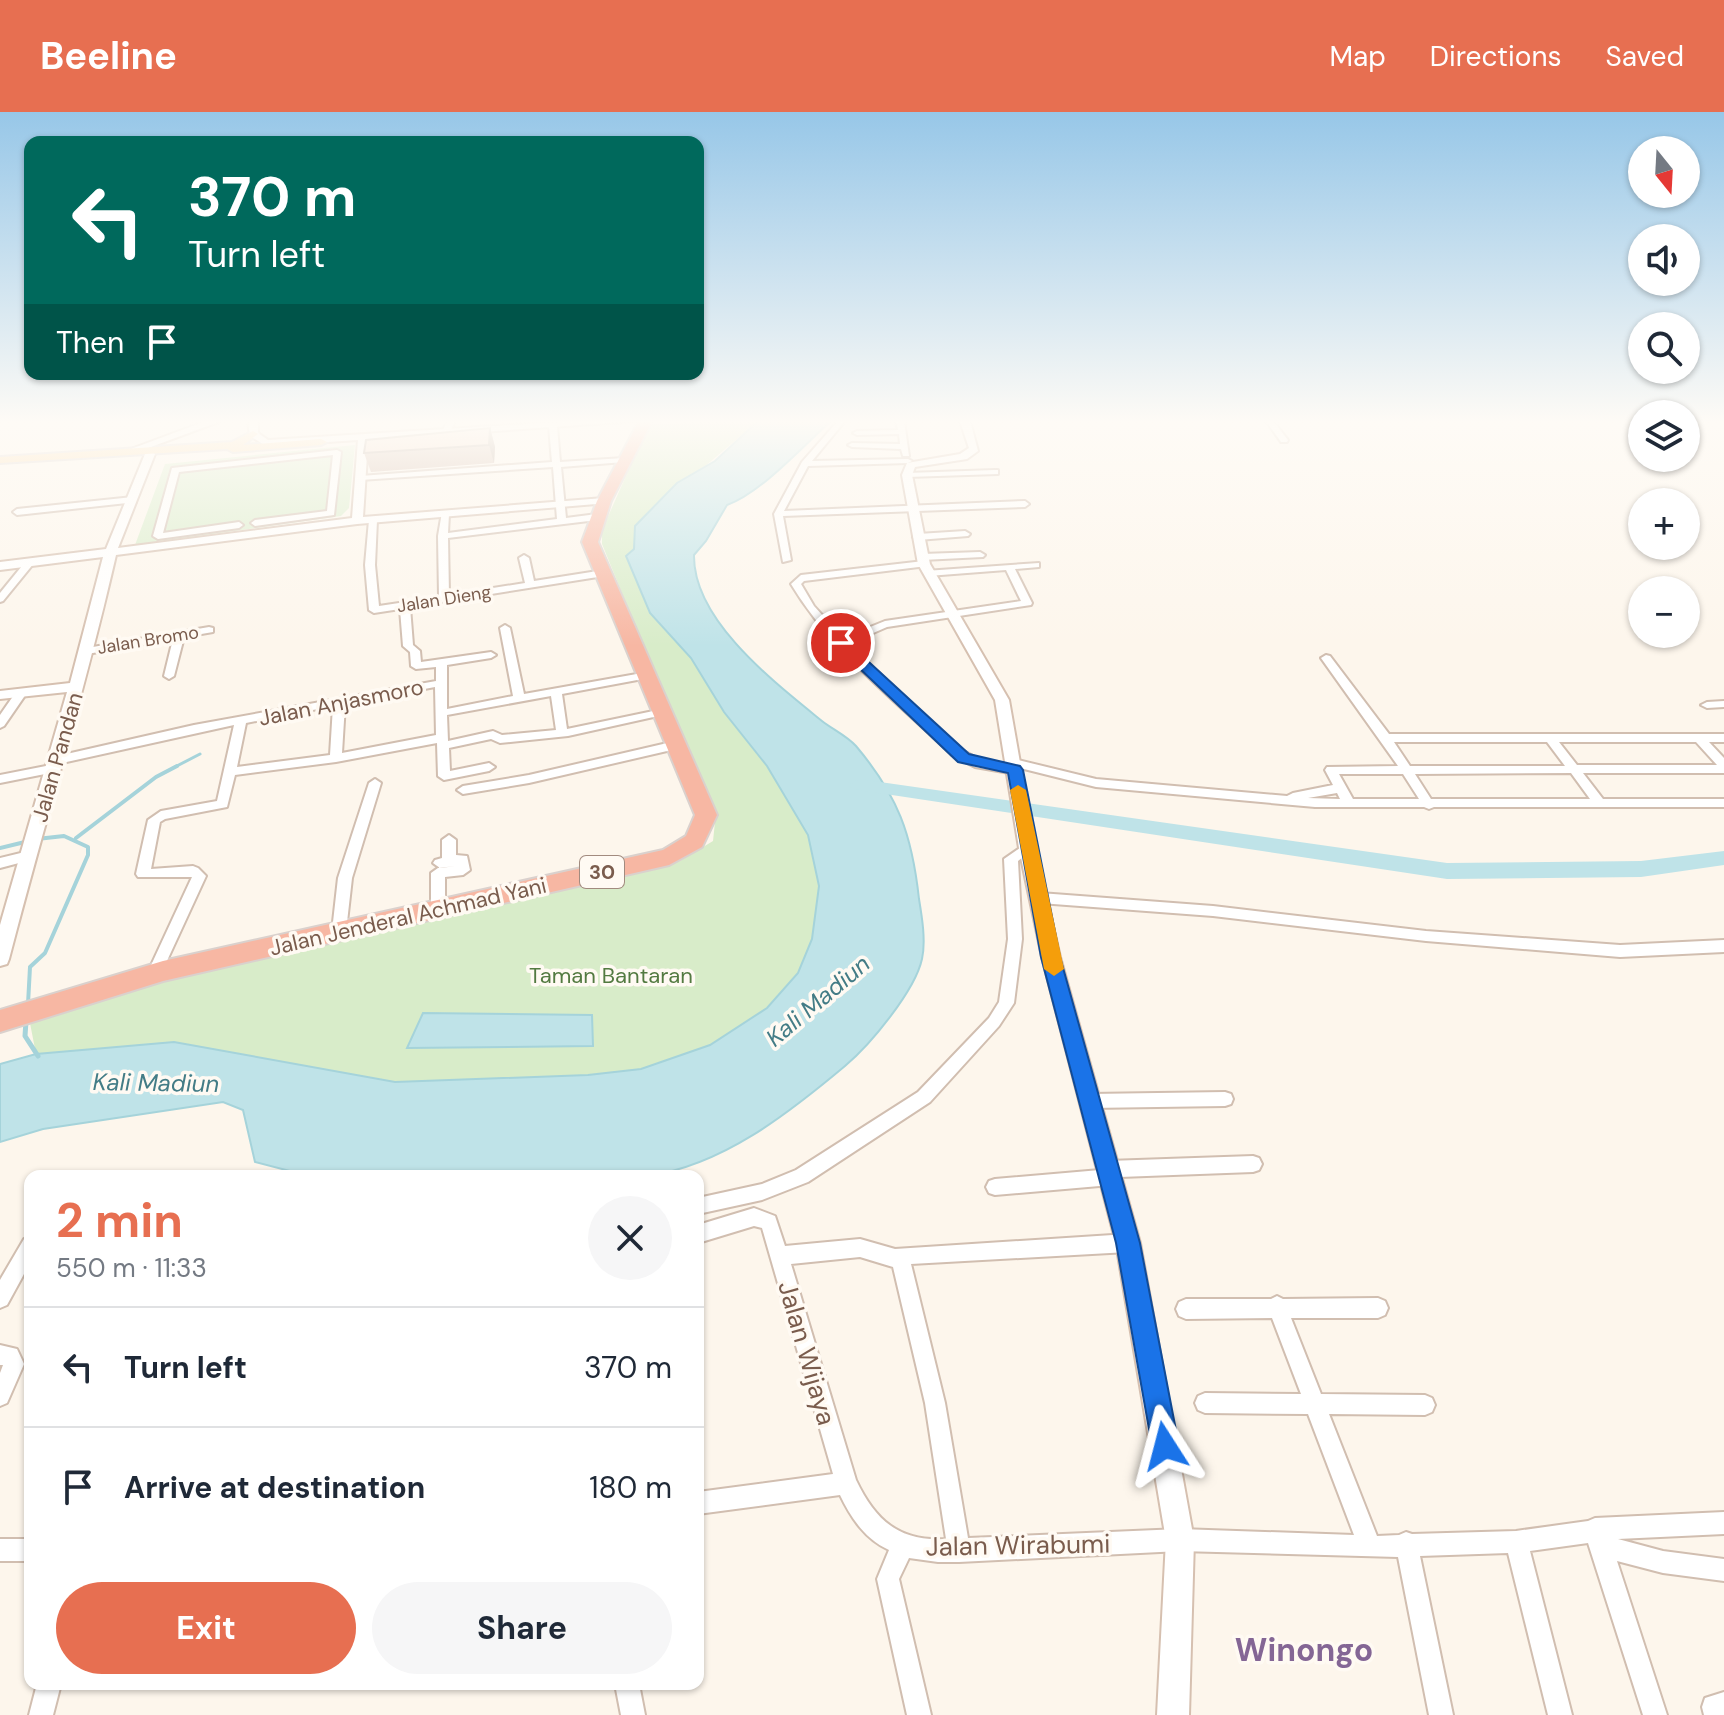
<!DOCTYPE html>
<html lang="en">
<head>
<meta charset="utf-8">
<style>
	body { margin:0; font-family:"DM Sans",sans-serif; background:#f6f6f7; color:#1f2937; height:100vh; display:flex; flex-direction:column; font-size:30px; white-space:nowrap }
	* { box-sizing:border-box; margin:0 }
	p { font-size:26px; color:#747a83 }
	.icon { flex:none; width:44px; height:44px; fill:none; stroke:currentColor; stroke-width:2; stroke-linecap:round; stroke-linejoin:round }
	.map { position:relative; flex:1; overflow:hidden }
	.details { position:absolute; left:24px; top:1058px; width:680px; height:520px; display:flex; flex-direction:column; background:#fff; border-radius:16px; box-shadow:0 2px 6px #0004 }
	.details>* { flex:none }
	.top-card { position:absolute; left:24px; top:24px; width:680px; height:244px; border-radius:16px; box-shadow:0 2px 6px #0004; background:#00695c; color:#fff; overflow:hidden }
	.needle { width:52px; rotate:162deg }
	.buttons { position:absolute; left:1628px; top:24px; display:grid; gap:16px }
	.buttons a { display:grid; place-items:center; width:72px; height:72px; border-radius:50%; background:#fff; box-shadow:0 2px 6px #0004; font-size:40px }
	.pin { position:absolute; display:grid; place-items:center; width:68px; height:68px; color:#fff; margin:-34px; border:4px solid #fff; border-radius:50%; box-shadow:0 2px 8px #0007 }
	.me { position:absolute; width:88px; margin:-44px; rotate:351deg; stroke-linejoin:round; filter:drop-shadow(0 0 6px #0008) }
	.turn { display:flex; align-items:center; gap:28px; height:168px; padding:0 32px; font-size:36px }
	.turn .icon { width:104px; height:104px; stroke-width:2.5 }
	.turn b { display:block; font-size:56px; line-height:68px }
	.then { display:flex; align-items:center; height:76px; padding:0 32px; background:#0003; gap:16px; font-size:30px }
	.round { display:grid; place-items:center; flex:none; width:84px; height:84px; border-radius:42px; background:#f6f6f7 }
	.overview { display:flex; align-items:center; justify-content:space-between; height:136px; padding:0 32px }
	h1 { font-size:48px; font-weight:700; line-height:60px; color:#e76f51 }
	.button { display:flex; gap:16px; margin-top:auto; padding:16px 32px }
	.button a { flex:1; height:92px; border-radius:48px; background:#e76f51; color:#fff; font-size:32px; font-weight:700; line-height:92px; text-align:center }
	.button a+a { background:#f6f6f7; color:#1f2937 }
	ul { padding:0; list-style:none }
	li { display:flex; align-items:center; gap:24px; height:120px; padding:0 32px; border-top:2px solid #e0e1e3 }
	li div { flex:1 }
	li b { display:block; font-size:30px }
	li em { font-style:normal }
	header { display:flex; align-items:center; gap:48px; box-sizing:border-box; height:112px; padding:0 40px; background:#e76f51; color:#fff }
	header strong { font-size:38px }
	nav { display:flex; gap:44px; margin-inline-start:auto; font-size:28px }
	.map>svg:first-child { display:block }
	.green { fill:#d8ecc9 }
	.water { fill:#bfe3e8; stroke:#a5d3da; stroke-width:2 }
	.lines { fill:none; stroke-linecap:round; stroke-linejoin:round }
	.stream-far2 { stroke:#a5d3da; stroke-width:3 }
	.stream-far1 { stroke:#a5d3da; stroke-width:4 }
	.stream { stroke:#a5d3da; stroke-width:5 }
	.river { fill:#bfe3e8; fill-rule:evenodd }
	.street-casing { stroke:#d1beb0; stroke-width:4 }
	.secondary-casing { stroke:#d6c0b0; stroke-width:4 }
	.primary-casing { stroke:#dad1cd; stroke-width:4 }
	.highway-casing { stroke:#dad1cd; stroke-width:4 }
	.street { fill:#fff; fill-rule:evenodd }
	.secondary { fill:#fff; fill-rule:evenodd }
	.primary { fill:#fbd9a5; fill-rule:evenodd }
	.highway { fill:#f7b7a3; fill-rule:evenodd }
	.wall { fill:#d1b7a8 }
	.shaded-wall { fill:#aa9588 }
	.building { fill:#f3d5c3; stroke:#aa9588; stroke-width:2 }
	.route { fill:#1a73e8; stroke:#114b97; stroke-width:2 }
	.slow { fill:#f59e0b }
	.labels { text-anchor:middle; stroke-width:7; stroke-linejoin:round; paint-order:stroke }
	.far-street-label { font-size:18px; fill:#7a5c4d; stroke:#fffaf3 }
	.shield { fill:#fffaf3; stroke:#a28b7f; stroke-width:2 }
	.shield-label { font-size:20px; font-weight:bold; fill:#7a5c4d }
	.street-label { font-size:22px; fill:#7a5c4d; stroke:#fffaf3 }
	.park-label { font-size:22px; fill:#537a41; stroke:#fffaf3 }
	.water-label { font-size:24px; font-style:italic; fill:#437c86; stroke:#fffaf3 }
	.near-street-label { font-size:26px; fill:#7a5c4d; stroke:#fffaf3 }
	.near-quarter-label { font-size:32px; font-weight:bold; fill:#846695; stroke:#fffaf3 }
</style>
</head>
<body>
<header>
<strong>Beeline</strong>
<nav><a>Map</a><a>Directions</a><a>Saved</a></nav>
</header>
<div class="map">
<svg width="1724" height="1603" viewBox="0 0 1724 1603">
	<rect width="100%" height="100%" fill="#fdf6ec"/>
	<path class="green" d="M758 309 635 414 634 437 650 501 691 546 724 600 767 654 808 723 819 774 812 827 798 861 768 896 710 933 641 957 588 963 395 970 174 930 36 942 29 906 141 871 680 749 713 729 715 710 602 432V418L649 312Z
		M355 333 349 396 341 404 135 433 165 352Z"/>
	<path class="water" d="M758 309H831C803 334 761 381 727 393L706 429 694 443C693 508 774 570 822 609 832 617 847 624 856 634 898 684 912 722 919 787 922 805 926 829 922 847 915 879 870 933 845 954 789 1001 722 1054 647 1064H309L255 1050 243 998 223 990 43 1017 0 1030V952L36 942 174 930 395 970 588 963 641 957 710 933 767 896 798 861 812 827 819 774 808 723 767 654 724 600 691 546 650 501 626 444 634 437 635 414 677 371 715 349Z
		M423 901 592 903 593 934 407 936Z"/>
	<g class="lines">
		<path class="stream-far2" d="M173 656 200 642"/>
		<path class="stream-far1" d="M76 726 156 665 177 654
			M0 736 29 729
			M28 892 30 855 45 841 88 743V735L64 724 37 727"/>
		<path class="stream" d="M26 909 25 924 38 944"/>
		<path class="river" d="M859 667 1447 751 1641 749 1724 739V753L1641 765 1447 767 852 677 849 673Z"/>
		<g class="street-casing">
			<path id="street" d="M447 309H455L450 321 446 323 442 321Z
				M838 309H845L812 349 908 347 912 349 908 351 808 354 784 399 1025 389 1029 392 1025 395 783 404 791 448 783 450 774 402 802 350Z
				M896 309H904L909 344H903L901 337 852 335 848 333 852 331 900 332 899 322 857 323 853 321 857 319 898 318Z
				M1266 309H1273L1288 328 1287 330H1281Z
				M553 312 557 314 560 350 624 346 628 348 624 350 561 355 566 406 597 402 601 405 597 408 448 426 449 483 525 471 519 446 524 443 529 446 534 469 604 458 609 461 604 464 410 495 413 533 420 539 421 550 491 540 496 543 491 546 447 553V597L513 584 500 516 505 513 510 516 524 582 648 560 653 563 648 566 562 582 567 617 663 597 669 600 667 602 568 624 500 631 491 627 449 636 450 659 489 651 495 655 489 659 444 668 438 664 437 631 336 650 235 663 227 695 165 707 160 710 151 757 193 754 198 756 206 764 159 866H149L147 862 192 765H138L136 762 148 708 161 699 217 689 234 613 53 653 49 652 47 649 49 646 194 613 436 569V555L416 557 411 554 410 540 403 534 400 497 374 501 369 498 365 453 369 408 373 405 377 408 375 453 379 494 439 485 438 424 442 400 449 402 448 421 557 407 553 355 360 368 356 366 360 364 552 350 549 314ZM435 575 436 623 342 641 345 592ZM551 584 556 618 502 623 493 619 448 629 447 603ZM333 594 330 643 237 655 246 611Z
				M337 338 341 340 334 403 255 414 251 411 255 408 327 399 333 343 179 360 163 421 239 410 243 413 239 416 158 427 153 424 172 356Z
				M995 358H998V362L907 365 903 363 907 361Z
				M133 385 136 386V390L17 403 13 400 17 397Z
				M965 419 970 422 968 424 918 428 913 425 918 422Z
				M980 440 985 443 983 445 922 448 917 445 922 442Z
				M26 449 34 451 3 489 0 490V481Z
				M924 449 927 450V454L804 469 801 472 814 494 843 526 885 509 1021 489 1006 458 928 464 925 463V459L1039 451V455L1015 457 1032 491 1031 493 887 515 848 532 960 637 982 649 1009 653 1010 648 1014 647 1096 667 1287 684 1293 681 1333 673 1325 658 1327 655 1398 654 1321 546 1326 543 1330 544 1389 622H1724V630H1709L1724 646V661H1583L1603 687H1724V695H1434L1429 697 1424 695H1315L1096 675 1020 656 1019 661 1015 662 975 655 952 643C896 589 831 539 791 472L801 463ZM1394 630H1547L1565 654H1410ZM1559 630H1696L1717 653H1577ZM1571 661 1590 687H1431L1415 662ZM1339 662H1403L1419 687H1353ZM1337 681 1340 687 1308 686Z
				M209 515 213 516V520L184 525 174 564 169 567 164 564 173 527 87 542 82 539 87 536Z
				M20 579 26 582 4 614 0 616V603L16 580Z
				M1724 589V595L1707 596 1701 593 1707 590Z
				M676 629 682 633 680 636 529 671 463 682 457 678 463 674 529 663Z
				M51 653 57 657 55 660 0 671V663Z
				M375 667 381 671 352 766 346 819 344 823H334L332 819 338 766 369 671Z
				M449 723 456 728V743L467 744 470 758 463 763 445 765V797L438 802 431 797V761L438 756 456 754 440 756 433 751 435 748 442 746V728Z
				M1027 731 1034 736 1018 749 1022 827 1014 891 999 914 930 990 808 1070 762 1088 698 1102V1086L762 1072 796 1058 918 980 989 906 999 890 1008 827 1004 747Z
				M29 739 36 744 34 747 0 756V746Z
				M1040 781 1213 794 1426 819 1620 833 1724 828V840L1620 845 1426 829 1213 804 1040 791 1033 786Z
				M1225 980 1231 982 1233 987 1231 992 1225 994 1090 996 1084 994 1082 989 1084 984 1090 982Z
				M1253 1044 1259 1046 1262 1052 1259 1058 1253 1060 1120 1065 1117 1071 1111 1073 995 1083 989 1081 986 1075 989 1069 995 1067 1100 1058 1102 1051 1108 1049Z
				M754 1096 775 1104 785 1134 860 1127 895 1137 1128 1122 1134 1125 1137 1131 1134 1137 1128 1140 911 1152 945 1291 968 1426 1180 1417 1354 1423 1308 1302 1205 1301 1198 1298 1195 1291 1198 1284 1205 1281 1301 1282 1272 1206 1186 1207 1179 1204 1176 1197 1179 1190 1186 1187H1271L1277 1184 1283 1187 1378 1186 1385 1189 1388 1196 1385 1203 1378 1206H1291L1321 1282 1425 1283 1432 1286 1435 1293 1432 1300 1425 1303 1329 1302 1377 1424 1399 1423 1406 1420 1412 1422 1516 1419 1588 1409 1595 1406 1724 1400V1422L1618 1427 1663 1439 1724 1447V1469L1663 1461 1617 1449 1667 1603H1643L1588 1431 1530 1439 1572 1603H1548L1508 1441 1420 1444 1453 1603H1429L1398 1445 1180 1439 959 1450H938L909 1446 899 1467 931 1603H907L877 1467 889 1438C865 1427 851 1406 840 1383L698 1402V1380L833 1362 762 1116 754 1114 698 1131V1113ZM860 1145 893 1155 925 1291 946 1427C899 1430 875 1408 856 1368L791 1152Z
				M30 1124V1151L7 1193 0 1196V1168L24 1127Z
				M0 1233 17 1237 24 1252 7 1291 0 1294V1261L3 1253H0Z
				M0 1427H30V1449H0Z
				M37 1572H61L53 1603H29Z
				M615 1572H639L645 1603H621Z
				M1724 1580V1603H1704L1702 1595 1705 1586Z"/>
		</g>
		<g class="secondary-casing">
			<path id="secondary" d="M206 309H221L140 339 131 337Z
				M248 309H258V321L268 328 576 309H636L368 328 363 405 604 386 610 389 608 391 357 412 116 443C85 579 44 712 9 847L7 852 0 854V813L67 580 0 587V579L70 571 103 445 0 458V450L106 437 145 342 150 339 155 342 118 436 352 406 358 328 266 334 250 324Z
				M960 309H970L978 339 967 347 915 355 912 363 930 452 1009 588 1035 736 1060 845 1140 1131 1194 1428 1189 1603H1157L1166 1428 1116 1131 1042 845 1019 736 995 588 918 452 902 363 907 351 960 342 969 336Z"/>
		</g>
		<g class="primary-casing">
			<path id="primary" d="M253 319 258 322 243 333 321 327 327 330 321 333 233 340 227 337 0 351V345L232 330Z"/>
		</g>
		<g class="highway-casing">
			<path id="highway" d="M639 309H652L611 389 598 430 717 703 702 735 669 753 163 869 0 920V898L163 849 663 738 686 724 695 703 582 430 597 389Z"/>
		</g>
		<use href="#street" class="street"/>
		<use href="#secondary" class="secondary"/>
		<use href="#primary" class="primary"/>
		<use href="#highway" class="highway"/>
	</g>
	<path class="wall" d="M490 316 495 335 494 351 371 360 364 341Z"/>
	<path class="shaded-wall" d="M490 316 495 335 494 351 489 333Z"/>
	<path class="building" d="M490 316 489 333 364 341 366 328Z"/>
	<linearGradient id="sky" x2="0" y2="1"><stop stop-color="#97c7e8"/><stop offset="0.58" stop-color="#fefbf6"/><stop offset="1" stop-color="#fefbf6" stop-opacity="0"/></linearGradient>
	<rect width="1724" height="534" fill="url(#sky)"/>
	<path class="route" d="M836 529H846L969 642 1020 654 1023 658 1060 845 1140 1131 1179 1334 1175 1343 1165 1347 1156 1343 1152 1334 1116 1131 1041 845 1008 661 958 650 836 534Z"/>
	<path class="slow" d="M1018 673 1026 678 1064 857 1054 864 1044 857 1010 678Z"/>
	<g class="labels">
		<g class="far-street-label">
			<text transform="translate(444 487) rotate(-9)" y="6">Jalan Dieng</text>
			<text transform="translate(148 528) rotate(-9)" y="6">Jalan Bromo</text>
		</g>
		<rect class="shield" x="580" y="744" width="44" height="32" rx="6"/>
		<g class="shield-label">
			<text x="602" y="767">30</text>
		</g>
		<g class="street-label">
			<text transform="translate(341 590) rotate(-11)" y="8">Jalan Anjasmoro</text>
			<text transform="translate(57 645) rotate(-74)" y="8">Jalan Pandan</text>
			<text transform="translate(408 804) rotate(-13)" y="8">Jalan Jenderal Achmad Yani</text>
		</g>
		<g class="park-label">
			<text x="611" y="871">Taman Bantaran</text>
		</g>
		<g class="water-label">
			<text transform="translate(818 889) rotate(-40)" y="8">Kali Madiun</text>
			<text transform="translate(156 971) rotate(1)" y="8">Kali Madiun</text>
		</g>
		<g class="near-street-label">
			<text transform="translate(807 1241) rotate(74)" y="9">Jalan Wijaya</text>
			<text transform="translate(1018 1433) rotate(-1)" y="9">Jalan Wirabumi</text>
		</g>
		<g class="near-quarter-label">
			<text x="1304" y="1549">Winongo</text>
		</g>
	</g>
</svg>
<div class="buttons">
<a><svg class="needle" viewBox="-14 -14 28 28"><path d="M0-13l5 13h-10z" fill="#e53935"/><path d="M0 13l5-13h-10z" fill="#747a83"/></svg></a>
<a><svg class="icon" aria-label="sound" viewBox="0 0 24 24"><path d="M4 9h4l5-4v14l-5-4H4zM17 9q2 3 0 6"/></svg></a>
<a><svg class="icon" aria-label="search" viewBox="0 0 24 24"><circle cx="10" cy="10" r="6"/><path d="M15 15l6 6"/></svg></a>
<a><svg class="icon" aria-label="layers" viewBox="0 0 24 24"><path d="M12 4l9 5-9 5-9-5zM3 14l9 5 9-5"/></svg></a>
<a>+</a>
<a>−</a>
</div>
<div class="pin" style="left:841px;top:531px;background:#d93025"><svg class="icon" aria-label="arrive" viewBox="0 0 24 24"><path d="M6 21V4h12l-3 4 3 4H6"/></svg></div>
<svg class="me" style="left:1165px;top:1334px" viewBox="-20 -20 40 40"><path d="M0-17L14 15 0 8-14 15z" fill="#1a73e8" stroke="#fff" stroke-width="4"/></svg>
<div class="top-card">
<div class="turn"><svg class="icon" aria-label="left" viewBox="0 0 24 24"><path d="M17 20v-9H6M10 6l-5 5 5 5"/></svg><div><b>370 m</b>Turn left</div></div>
<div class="then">Then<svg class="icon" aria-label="arrive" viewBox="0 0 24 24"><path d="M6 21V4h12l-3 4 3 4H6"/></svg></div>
</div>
<section class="details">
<div class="overview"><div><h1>2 min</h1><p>550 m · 11:33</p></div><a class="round"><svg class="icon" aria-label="close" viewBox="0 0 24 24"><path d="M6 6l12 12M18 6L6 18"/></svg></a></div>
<ul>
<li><svg class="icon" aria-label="left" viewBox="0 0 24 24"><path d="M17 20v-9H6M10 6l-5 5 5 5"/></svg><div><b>Turn left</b></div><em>370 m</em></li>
<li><svg class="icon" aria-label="arrive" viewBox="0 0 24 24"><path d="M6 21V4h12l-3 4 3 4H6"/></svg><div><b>Arrive at destination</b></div><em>180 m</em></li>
</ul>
<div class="button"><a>Exit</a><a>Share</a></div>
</section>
</div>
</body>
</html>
